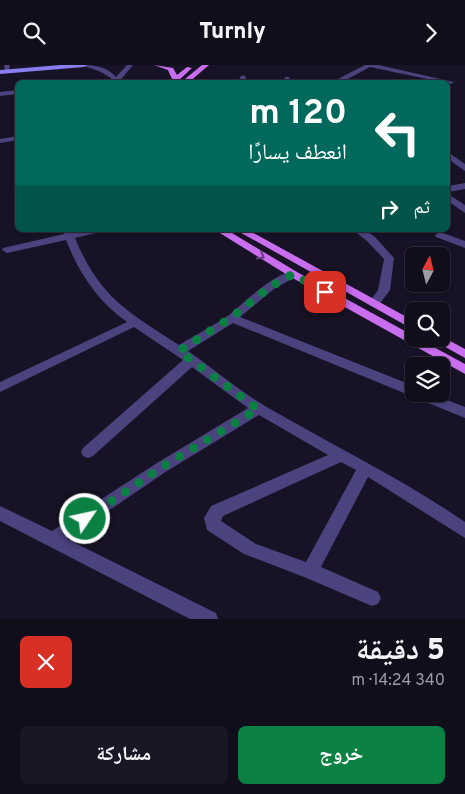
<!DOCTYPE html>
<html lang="ar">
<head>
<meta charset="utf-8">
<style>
	body { margin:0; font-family:Overpass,"Noto Naskh Arabic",sans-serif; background:#1a1725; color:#f1f3f6; direction:rtl; height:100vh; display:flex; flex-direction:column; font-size:19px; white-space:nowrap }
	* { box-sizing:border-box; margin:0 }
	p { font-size:16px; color:#9c9ca3 }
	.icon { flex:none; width:28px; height:28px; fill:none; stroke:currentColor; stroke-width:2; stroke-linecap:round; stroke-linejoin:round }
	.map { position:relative; height:554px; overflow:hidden; direction:ltr }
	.side { display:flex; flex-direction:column; background:#110e1c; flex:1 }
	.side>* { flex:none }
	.hud { position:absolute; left:15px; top:15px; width:435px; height:152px; border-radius:8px; box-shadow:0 1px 4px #0004,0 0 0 1px #302e3b; direction:rtl; background:#00695c; color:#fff; overflow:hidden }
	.needle { width:32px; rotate:7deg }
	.controls { position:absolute; left:405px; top:182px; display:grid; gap:10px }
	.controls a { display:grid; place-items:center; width:45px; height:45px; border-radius:8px; background:#110e1c; box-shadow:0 1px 4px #0004,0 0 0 1px #302e3b; font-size:25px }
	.pin { position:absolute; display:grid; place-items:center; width:42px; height:42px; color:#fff; margin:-21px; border-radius:10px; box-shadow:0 2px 8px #0006 }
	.me { position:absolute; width:55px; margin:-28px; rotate:56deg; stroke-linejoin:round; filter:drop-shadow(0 0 4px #0008) }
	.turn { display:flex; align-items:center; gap:18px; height:105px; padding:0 20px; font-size:22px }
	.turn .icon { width:65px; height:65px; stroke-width:2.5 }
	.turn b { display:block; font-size:35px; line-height:42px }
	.then { display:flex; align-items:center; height:48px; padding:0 20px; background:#0003; gap:10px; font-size:19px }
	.round { display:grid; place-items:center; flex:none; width:52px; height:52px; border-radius:8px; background:#1a1725 }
	.summary { display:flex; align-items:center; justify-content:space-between; height:85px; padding:0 20px }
	h1 { font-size:30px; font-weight:800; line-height:38px }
	.primary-button { display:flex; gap:10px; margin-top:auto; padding:10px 20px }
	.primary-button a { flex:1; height:58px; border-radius:8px; background:#0b8043; color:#fff; font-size:20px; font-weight:800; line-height:58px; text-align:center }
	.primary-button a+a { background:#1a1725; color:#f1f3f6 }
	header { display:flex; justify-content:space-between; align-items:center; height:65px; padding:0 20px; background:#110e1c; font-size:22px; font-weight:800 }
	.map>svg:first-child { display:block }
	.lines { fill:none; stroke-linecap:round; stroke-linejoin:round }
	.street { fill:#4a437e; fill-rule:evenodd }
	.secondary { fill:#897df0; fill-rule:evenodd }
	.primary { fill:#c96eee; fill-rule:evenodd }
	.oneway { stroke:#673b7f }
	.route { stroke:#0b8043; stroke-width:9; stroke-dasharray:0 16.2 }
</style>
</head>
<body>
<header><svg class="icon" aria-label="forward" viewBox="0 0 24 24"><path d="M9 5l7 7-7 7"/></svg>Turnly<svg class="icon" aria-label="search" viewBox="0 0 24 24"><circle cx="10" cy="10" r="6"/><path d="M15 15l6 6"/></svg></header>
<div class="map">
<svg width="465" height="554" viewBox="0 0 465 554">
	<rect width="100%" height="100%" fill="#171225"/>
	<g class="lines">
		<path class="street" d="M4 0H10L9 5H5Z
			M80 0C94 0 106 1 116 12L127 0H133L118 18H111V13L99 6Z
			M365 0H378L454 17 451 19 370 2 340 18H330Z
			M243 10 246 12 245 18H239L240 12Z
			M285 12H289L290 18H284Z
			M18 25V29L0 31V27Z
			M18 71V75L0 78V74Z
			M448 87 465 99V106L448 94Z
			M465 118V124L448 127V121Z
			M448 129 465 140V148L448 136Z
			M62 165H72L73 167 101 165 100 167 75 173C100 233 127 246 179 280 195 270 213 261 229 250 243 239 280 202 297 207L298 209 297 211 274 224 240 252 414 321V329H432L465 342V353L233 258 188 286C214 304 238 325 265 341 332 380 401 413 465 457V473L368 412 321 502 378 527 381 533 378 539 372 541 304 512 244 489 207 465 204 453 211 441 328 390 259 350 167 406 67 474 216 548 218 554H190L0 456V441L52 466 157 398 248 343 192 302 93 391 88 393 83 391 81 387 83 383 183 295 134 262 0 327V317L127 257C97 236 79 208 66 175L7 188 2 185 3 183 64 169ZM341 397 356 405 306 497 256 479 221 456 223 451Z
			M353 165H365L375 172 394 193 390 225 378 241 374 242 368 239 378 225 384 194 367 176Z
			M440 167 465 176V183L436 172 435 170Z"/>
		<path class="secondary" d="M61 0H87L84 2 0 9V5Z"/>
		<path class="primary" d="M154 0 173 3 177 10 187 2 192 3 176 18H168L172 14 168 5Z
			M202 0H209L188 18H180Z
			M215 165H227L297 207 414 271V274H419L465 299V309L289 211Z
			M236 165H248L414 256V265Z
			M441 271 465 284V293L431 274H441Z"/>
	</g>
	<defs><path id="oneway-chevron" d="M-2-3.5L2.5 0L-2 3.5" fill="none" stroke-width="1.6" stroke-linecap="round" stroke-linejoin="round" transform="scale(1.25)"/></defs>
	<use class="oneway" href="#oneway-chevron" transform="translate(261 191) rotate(30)"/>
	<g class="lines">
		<path class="route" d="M85 454 162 402 258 344 179 286 232 252 270 222 293 209 325 227"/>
	</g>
</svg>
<div class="controls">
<a><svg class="needle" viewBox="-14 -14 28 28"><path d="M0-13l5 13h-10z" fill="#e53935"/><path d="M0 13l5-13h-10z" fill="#9c9ca3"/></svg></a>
<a><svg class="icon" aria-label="search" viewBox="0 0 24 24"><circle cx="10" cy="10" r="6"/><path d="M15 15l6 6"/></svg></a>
<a><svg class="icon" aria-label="layers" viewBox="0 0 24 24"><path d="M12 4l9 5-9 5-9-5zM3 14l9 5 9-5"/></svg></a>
</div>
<div class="pin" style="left:325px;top:227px;background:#d93025"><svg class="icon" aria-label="arrive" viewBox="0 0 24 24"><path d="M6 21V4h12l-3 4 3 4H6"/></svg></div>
<svg class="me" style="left:85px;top:454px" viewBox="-20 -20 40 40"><circle r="17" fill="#0b8043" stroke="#fff" stroke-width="3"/><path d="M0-11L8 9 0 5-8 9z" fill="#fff"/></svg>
<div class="hud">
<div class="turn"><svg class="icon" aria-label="left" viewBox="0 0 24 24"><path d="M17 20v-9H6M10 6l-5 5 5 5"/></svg><div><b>120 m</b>انعطف يسارًا</div></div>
<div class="then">ثم<svg class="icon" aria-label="right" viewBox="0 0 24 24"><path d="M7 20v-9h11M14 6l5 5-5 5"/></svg></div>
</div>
</div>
<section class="side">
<div class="summary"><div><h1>5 دقيقة</h1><p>340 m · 14:24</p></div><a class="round" style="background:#d93025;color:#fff"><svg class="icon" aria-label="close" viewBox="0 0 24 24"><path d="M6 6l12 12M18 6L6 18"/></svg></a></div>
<div class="primary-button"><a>خروج</a><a>مشاركة</a></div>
</section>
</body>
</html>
